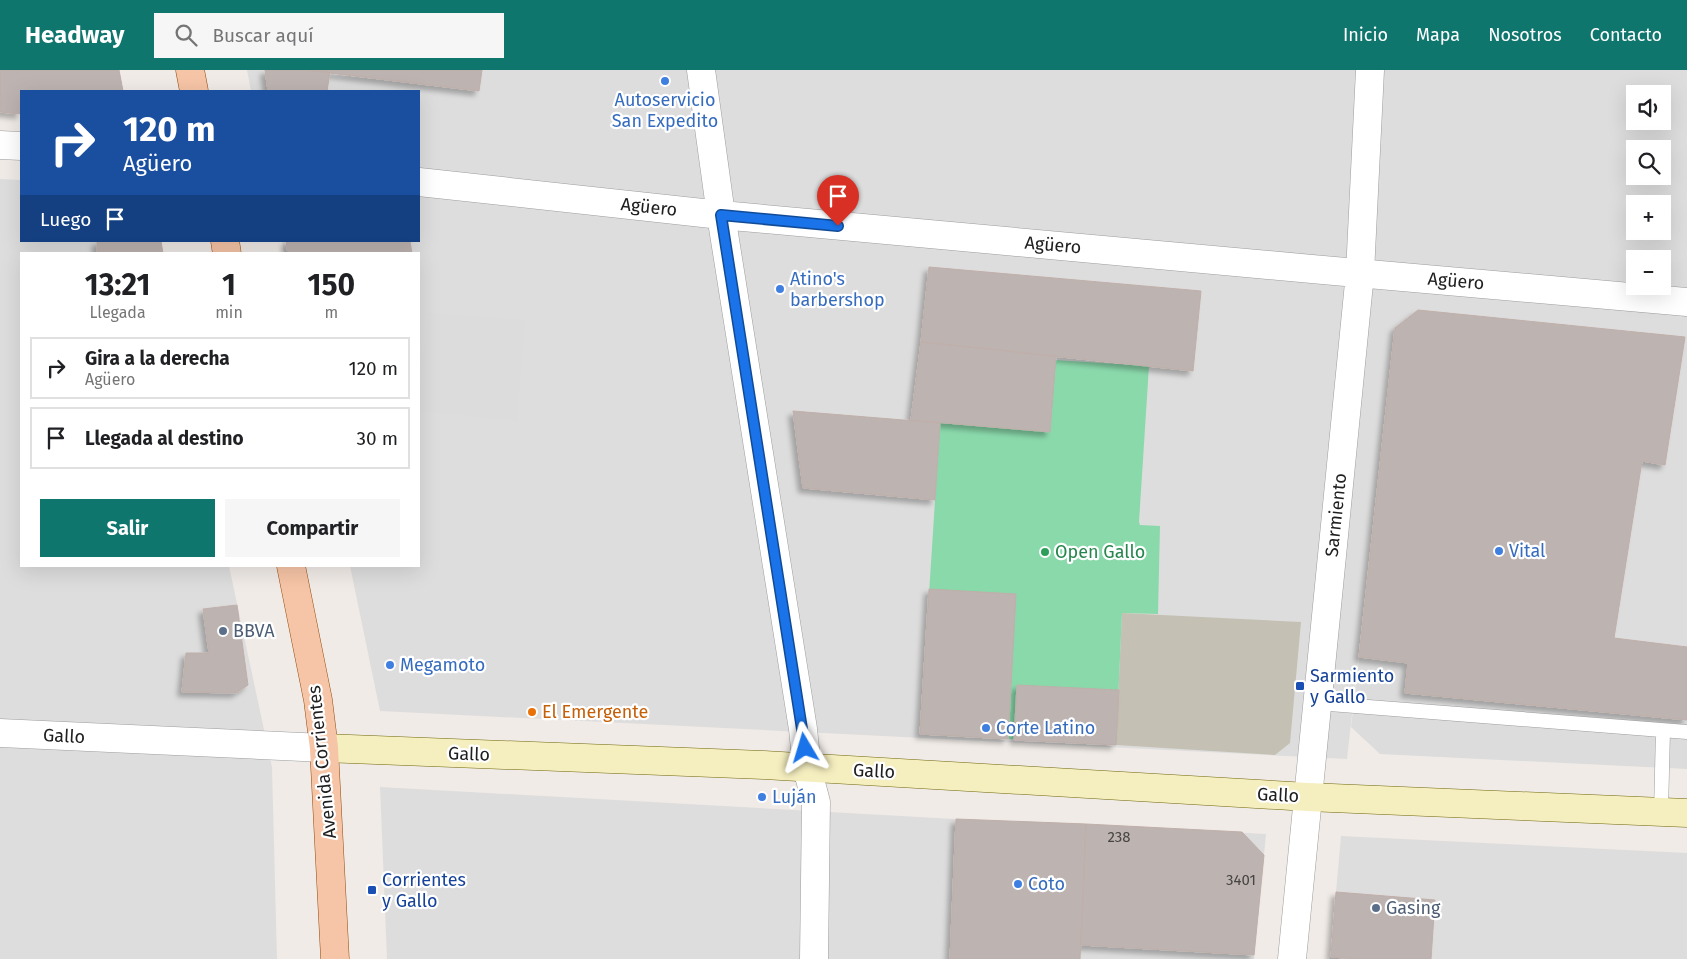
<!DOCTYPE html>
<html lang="es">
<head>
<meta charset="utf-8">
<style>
	body { margin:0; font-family:"Fira Sans",sans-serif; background:#f6f6f6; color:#202124; height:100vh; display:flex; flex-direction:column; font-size:19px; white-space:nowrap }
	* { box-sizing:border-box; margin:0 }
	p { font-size:16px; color:#757577 }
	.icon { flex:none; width:28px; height:28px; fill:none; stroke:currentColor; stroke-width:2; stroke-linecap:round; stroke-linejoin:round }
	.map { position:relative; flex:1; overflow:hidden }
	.details { position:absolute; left:20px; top:182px; width:400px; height:315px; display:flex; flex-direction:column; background:#fff; border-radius:0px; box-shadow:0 5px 20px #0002 }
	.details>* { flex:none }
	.hud { position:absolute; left:20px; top:20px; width:400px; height:152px; border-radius:0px; box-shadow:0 5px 20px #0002; background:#1a4fa0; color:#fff; overflow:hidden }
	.fabs { position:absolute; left:1626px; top:15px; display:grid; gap:10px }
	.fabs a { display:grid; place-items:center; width:45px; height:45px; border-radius:0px; background:#fff; box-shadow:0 5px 20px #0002; font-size:25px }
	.pin { position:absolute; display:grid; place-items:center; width:42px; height:42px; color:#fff; margin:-51px -21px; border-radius:50% 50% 50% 0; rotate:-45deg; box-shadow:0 0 5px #0007 }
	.pin .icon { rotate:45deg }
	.me { position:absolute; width:55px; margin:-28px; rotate:353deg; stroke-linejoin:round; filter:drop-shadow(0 0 4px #0008) }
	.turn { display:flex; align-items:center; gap:18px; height:105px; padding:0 20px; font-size:22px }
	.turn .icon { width:65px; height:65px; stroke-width:2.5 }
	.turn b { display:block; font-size:35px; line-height:42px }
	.then { display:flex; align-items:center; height:48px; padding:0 20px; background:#0003; gap:10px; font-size:19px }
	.eta { display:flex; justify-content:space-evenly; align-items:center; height:85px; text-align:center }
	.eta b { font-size:30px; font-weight:700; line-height:35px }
	.cta { display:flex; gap:10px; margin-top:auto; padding:10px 20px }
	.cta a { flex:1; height:58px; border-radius:0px; background:#0f766e; color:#fff; font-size:20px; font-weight:700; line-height:58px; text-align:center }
	.cta a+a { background:#f6f6f6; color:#202124 }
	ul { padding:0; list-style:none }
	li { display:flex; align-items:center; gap:15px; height:62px; margin:0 10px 8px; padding:0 10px; border:2px solid #e0e0e0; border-radius:0px }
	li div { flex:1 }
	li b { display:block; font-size:19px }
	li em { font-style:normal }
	header { display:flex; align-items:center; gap:30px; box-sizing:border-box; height:70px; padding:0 25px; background:#0f766e; color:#fff }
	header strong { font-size:24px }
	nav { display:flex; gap:28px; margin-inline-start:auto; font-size:18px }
	.search { width:350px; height:45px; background:#f6f6f6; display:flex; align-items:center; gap:12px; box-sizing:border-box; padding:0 18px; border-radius:0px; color:#757577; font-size:19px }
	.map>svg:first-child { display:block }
	.residential { fill:#dedddd; fill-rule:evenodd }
	.construction { fill:#c4c0b3 }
	.pitch { fill:#8ad9ab }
	.parking { fill:#dcdcdc }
	.building { fill:#bdb3b0; stroke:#c0afaa; filter:url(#shadow) }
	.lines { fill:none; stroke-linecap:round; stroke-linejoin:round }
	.lane-casing { stroke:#9d9d9d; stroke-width:15 }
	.street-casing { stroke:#9d9d9d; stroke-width:29 }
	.secondary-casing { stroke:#71680c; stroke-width:29 }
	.primary-casing { stroke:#914a0a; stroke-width:29 }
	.lane { stroke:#fff; stroke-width:14 }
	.street { stroke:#fff; stroke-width:28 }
	.secondary { stroke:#f5eebf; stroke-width:28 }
	.primary { stroke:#f6c4a6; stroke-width:28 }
	.route-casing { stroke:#114b97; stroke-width:12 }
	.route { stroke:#1a73e8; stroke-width:9 }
	.shop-dot { fill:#3f7fe0; stroke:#fff; stroke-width:2 }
	.leisure-dot { fill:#2e9e5b; stroke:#fff; stroke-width:2 }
	.service-dot { fill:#5c6f8a; stroke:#fff; stroke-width:2 }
	.transit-dot { fill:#1a4fb4; stroke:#fff; stroke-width:2 }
	.food-dot { fill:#e8710a; stroke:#fff; stroke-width:2 }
	.labels { text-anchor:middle; stroke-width:4.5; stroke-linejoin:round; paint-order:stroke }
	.number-label { font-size:15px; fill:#474544 }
	.shop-label { font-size:18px; fill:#366cbe; stroke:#fff; text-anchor:start }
	.street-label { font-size:18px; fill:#202020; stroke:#fff }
	.leisure-label { font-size:18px; fill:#27864d; stroke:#fff; text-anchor:start }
	.service-label { font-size:18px; fill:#4e5e75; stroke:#fff; text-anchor:start }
	.transit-label { font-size:18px; fill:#164399; stroke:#fff; text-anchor:start }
	.food-label { font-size:18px; fill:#c56008; stroke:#fff; text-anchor:start }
</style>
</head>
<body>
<header>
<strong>Headway</strong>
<div class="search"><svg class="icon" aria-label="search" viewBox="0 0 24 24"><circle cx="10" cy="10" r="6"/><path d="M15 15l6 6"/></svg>Buscar aquí</div>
<nav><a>Inicio</a><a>Mapa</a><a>Nosotros</a><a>Contacto</a></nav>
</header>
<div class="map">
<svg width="1687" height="889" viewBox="0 0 1687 889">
	<defs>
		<filter id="shadow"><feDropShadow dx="-4.5" dy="4.5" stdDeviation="2.5" flood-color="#0004"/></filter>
	</defs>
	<rect width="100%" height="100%" fill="#f0ebe7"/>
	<path class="residential" d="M247 0H1687V577L1614 568 1642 391 1665 394 1684 267 1418 240 1395 259 1347 689 380 641 350 496H419V184H284L282 171H419V21H251ZM1635 24H1662V51H1635ZM1635 79H1662V106H1635ZM1635 134H1662V161H1635ZM1635 189H1662V216H1635Z
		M0 109 21 110V171H161L163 184H21V496H229L272 697 277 889H0Z
		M380 717 955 749 1086 754 1266 764 1254 889H387Z
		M1341 766 1687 783V889H1330Z"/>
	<path class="construction" d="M1122 543 1301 552 1290 673 1275 685 1116 675Z"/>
	<path class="pitch" d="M1055 290 1149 296 1139 452 1140 455 1160 456 1158 544 1122 543 1116 675 920 664 940 353 1050 362Z"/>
	<path class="parking" d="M428 243 525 250 517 351 419 341V325Z
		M1359 587 1408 593 1405 623 1687 650V699L1380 684 1351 657Z"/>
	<path class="building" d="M0 0H119L123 21H21V44L0 42Z
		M265 0H305L330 2 327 21H268Z
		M305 0H482L479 21Z
		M97 171H161L163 184H97Z
		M286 171H410L412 184H288Z
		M929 197 1201 221 1193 301 921 272Z
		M1418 240 1685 267 1665 395 1642 391 1614 568 1687 577V650L1405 623 1408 593 1359 587 1395 258Z
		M921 272 1056 286 1050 362 911 350Z
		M793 341 940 353 935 430 803 418Z
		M929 519 1016 524 1008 669 920 664Z
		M237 535 248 615 236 623 182 622 186 583H209L203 539Z
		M1017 615 1119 620 1116 675 1014 670Z
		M956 749 1086 754 1080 889H950Z
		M1086 754 1242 762 1264 785 1254 885 1081 875Z
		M1336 822 1435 830 1431 889H1360L1331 887Z"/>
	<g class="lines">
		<g class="lane-casing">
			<path id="lane" d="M1317 633 1687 662
				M1661 742 1663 661"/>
		</g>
		<g class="street-casing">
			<path id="street" d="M701 0 721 145 803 659 807 698 816 732 814 889
				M0 75 21 76
				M419 112 721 145 1323 200 1687 232
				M0 663 324 678
				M1292 889 1360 203 1370 0"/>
		</g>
		<g class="secondary-casing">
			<path id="secondary" d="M324 678 764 695 1308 727 1687 743"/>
		</g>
		<g class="primary-casing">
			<path id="primary" d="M190 0 194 21
				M225 171 227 184
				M291 496 318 630 324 678 335 889"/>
		</g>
		<use href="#lane" class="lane"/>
		<use href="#street" class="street"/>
		<use href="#secondary" class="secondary"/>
		<use href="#primary" class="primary"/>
	</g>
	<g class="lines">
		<g class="route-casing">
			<path id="route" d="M805 678 721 145 838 156"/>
		</g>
		<use href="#route" class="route"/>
	</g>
	<g class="shop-dot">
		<circle cx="665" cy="11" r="5"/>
		<circle cx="780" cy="219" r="5"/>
		<circle cx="1499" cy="481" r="5"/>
		<circle cx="390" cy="595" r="5"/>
		<circle cx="986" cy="658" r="5"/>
		<circle cx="762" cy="727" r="5"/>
		<circle cx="1018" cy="814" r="5"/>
	</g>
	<circle class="leisure-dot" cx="1045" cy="482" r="5"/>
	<g class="service-dot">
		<circle cx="223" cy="561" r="5"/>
		<circle cx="1376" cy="838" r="5"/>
	</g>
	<g class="transit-dot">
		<rect x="1295" y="611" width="10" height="10" rx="2.5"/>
		<rect x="367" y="815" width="10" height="10" rx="2.5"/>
	</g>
	<circle class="food-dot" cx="532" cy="642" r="5"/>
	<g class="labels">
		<g class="number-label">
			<text x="1119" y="772">238</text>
			<text x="1241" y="815">3401</text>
		</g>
		<g class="shop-label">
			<text x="665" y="36" text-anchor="middle">Autoservicio<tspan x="665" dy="21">San Expedito</tspan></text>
			<text x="790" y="215">Atino's<tspan x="790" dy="21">barbershop</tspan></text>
			<text x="1509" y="487">Vital</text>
			<text x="400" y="601">Megamoto</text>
			<text x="996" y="664">Corte Latino</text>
			<text x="772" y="733">Luján</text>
			<text x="1028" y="820">Coto</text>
		</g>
		<g class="street-label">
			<text transform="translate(649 137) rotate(6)" y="6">Agüero</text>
			<text transform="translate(1053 175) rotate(5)" y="6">Agüero</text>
			<text transform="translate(1456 211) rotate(5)" y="6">Agüero</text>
			<text transform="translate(1336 445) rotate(-84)" y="6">Sarmiento</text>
			<text transform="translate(64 666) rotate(3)" y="6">Gallo</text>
			<text transform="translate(469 684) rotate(2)" y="6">Gallo</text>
			<text transform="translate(322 692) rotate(-96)" y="6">Avenida Corrientes</text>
			<text transform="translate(874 701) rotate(3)" y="6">Gallo</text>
			<text transform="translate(1278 725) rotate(3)" y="6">Gallo</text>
		</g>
		<g class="leisure-label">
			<text x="1055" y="488">Open Gallo</text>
		</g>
		<g class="service-label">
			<text x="233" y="567">BBVA</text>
			<text x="1386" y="844">Gasing</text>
		</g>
		<g class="transit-label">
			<text x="1310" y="612">Sarmiento<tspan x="1310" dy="21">y Gallo</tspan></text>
			<text x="382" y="816">Corrientes<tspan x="382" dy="21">y Gallo</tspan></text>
		</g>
		<g class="food-label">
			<text x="542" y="648">El Emergente</text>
		</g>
	</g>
</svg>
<div class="fabs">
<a><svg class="icon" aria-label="sound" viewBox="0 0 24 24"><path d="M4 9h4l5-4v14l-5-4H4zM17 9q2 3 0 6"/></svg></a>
<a><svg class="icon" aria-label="search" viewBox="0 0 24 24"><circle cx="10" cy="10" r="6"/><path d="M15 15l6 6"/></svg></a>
<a>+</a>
<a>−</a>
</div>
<div class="pin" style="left:838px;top:156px;background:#d93025"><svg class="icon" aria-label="arrive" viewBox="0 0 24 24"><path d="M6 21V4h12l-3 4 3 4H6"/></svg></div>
<svg class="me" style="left:805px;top:678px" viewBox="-20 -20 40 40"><path d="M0-17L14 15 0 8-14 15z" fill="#1a73e8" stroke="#fff" stroke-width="4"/></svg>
<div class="hud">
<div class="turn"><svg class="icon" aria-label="right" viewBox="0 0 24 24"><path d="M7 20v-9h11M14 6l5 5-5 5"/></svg><div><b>120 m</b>Agüero</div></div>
<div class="then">Luego<svg class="icon" aria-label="arrive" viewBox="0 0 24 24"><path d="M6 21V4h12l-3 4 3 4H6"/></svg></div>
</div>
<section class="details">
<div class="eta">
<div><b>13:21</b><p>Llegada</p></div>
<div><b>1</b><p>min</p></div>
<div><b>150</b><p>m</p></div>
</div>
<ul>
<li><svg class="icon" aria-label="right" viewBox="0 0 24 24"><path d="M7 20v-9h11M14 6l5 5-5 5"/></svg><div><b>Gira a la derecha</b><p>Agüero</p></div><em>120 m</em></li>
<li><svg class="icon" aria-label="arrive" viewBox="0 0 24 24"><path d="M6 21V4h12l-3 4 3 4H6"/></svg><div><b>Llegada al destino</b></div><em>30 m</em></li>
</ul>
<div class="cta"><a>Salir</a><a>Compartir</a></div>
</section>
</div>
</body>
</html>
